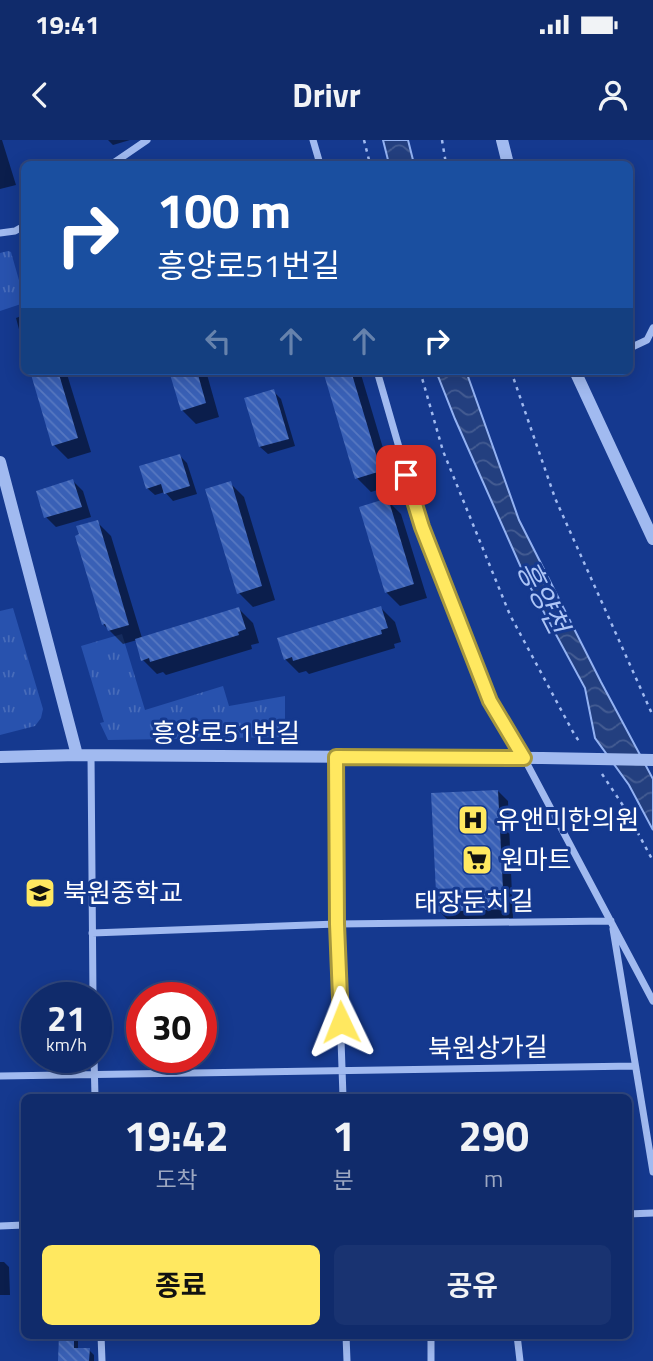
<!DOCTYPE html>
<html lang="ko">
<head>
<meta charset="utf-8">
<style>
	body { margin:0; font-family:"Titillium Web","Noto Sans KR",sans-serif; background:#193371; color:#f1f3f6; height:100vh; display:flex; flex-direction:column; font-size:26px; white-space:nowrap }
	* { box-sizing:border-box; margin:0 }
	p { font-size:23px; color:#9ca7c1 }
	.icon { flex:none; width:38px; height:38px; fill:none; stroke:currentColor; stroke-width:2; stroke-linecap:round; stroke-linejoin:round }
	.map { position:relative; flex:1; overflow:hidden }
	.panel { position:absolute; left:21px; top:954px; width:611px; height:245px; display:flex; flex-direction:column; background:#102b6b; border-radius:10px; box-shadow:0 4px 18px #0003,0 0 0 2px #30477e }
	.panel>* { flex:none }
	.hud { position:absolute; left:21px; top:21px; width:612px; height:214px; border-radius:10px; box-shadow:0 4px 18px #0003,0 0 0 2px #30477e; background:#1a4fa0; color:#fff; overflow:hidden }
	.speed { position:absolute; left:21px; top:842px; display:flex; gap:14px; font-size:35px; font-weight:700; text-align:center }
	.speed>* { display:grid; place-content:center; width:91px; height:91px; border-radius:50%; background:#102b6b; box-shadow:0 4px 18px #0003,0 0 0 2px #30477e; line-height:1 }
	.speed small { font-size:18px; font-weight:400 }
	.speed .limit { border:10px solid #d22; background:#fff; color:#111 }
	.pin { position:absolute; display:grid; place-items:center; width:60px; height:60px; color:#fff; margin:-30px; border-radius:14px; box-shadow:0 4px 10px #0006 }
	.me { position:absolute; width:77px; margin:-38px; rotate:358deg; stroke-linejoin:round; filter:drop-shadow(0 0 5px #0008) }
	.turn { display:flex; align-items:center; gap:24px; height:147px; padding:0 21px; font-size:32px }
	.turn .icon { width:91px; height:91px; stroke-width:2.5 }
	.turn b { display:block; font-size:49px; line-height:60px }
	.lanes { display:flex; align-items:center; height:66px; padding:0 21px; background:#0003; justify-content:center; gap:35px; direction:ltr }
	.lanes .off { opacity:.35 }
	.eta { display:flex; justify-content:space-evenly; align-items:center; height:119px; text-align:center }
	.eta b { font-size:42px; font-weight:700; line-height:49px }
	.action { display:flex; gap:14px; margin-top:auto; padding:14px 21px }
	.action a { flex:1; height:80px; border-radius:10px; background:#ffe860; color:#111; font-size:28px; font-weight:700; line-height:80px; text-align:center }
	.action a+a { background:#193371; color:#f1f3f6 }
	.status { display:flex; justify-content:space-between; align-items:center; height:49px; padding:0 35px; background:#102b6b; direction:ltr }
	.status svg { height:19px; fill:currentColor }
	header { display:flex; justify-content:space-between; align-items:center; height:91px; padding:0 21px; background:#102b6b; font-size:32px; font-weight:700 }
	.map>svg:first-child { display:block }
	.grass { fill:url(#grass-tufts) }
	.water { fill:url(#water-waves); stroke:#93b2f3; stroke-width:2 }
	.shadow { fill:#0007 }
	.building { fill:url(#building-back-hatch) }
	.lines { fill:none; stroke-linecap:round; stroke-linejoin:round }
	.path { stroke:#a1baf0; stroke-width:2.5; stroke-dasharray:3.5 5; stroke-linecap:butt }
	.minor { stroke:#a1baf0; stroke-width:7 }
	.tertiary { stroke:#a1baf0; stroke-width:12 }
	.tertiary-bridge { stroke:#a1baf0; stroke-width:12 }
	.route-casing { stroke:#a6973e; stroke-width:18 }
	.route { stroke:#ffe860; stroke-width:12 }
	.labels { text-anchor:middle; stroke-width:6; stroke-linejoin:round; paint-order:stroke }
	.street-label { font-size:26px; fill:#fff; stroke:#15398f }
	.poi-label { font-size:26px; fill:#fff; stroke:#15398f; text-anchor:start }
	.water-label { font-size:28px; font-style:italic; fill:#adc5f7; stroke:#15398f }
</style>
</head>
<body>
<div class="status"><b>19:41</b><svg viewBox="0 0 49 12"><path d="M0 12V9h3v3zM5 12V6h3v6zM10 12V3h3v9zM15 12V0h3v12zM26 1h20v11H26zM47 4h2v5h-2z"/></svg></div>
<header><svg class="icon" aria-label="back" viewBox="0 0 24 24"><path d="M15 5l-7 7 7 7"/></svg>Drivr<svg class="icon" aria-label="person" viewBox="0 0 24 24"><circle cx="12" cy="8" r="4"/><path d="M4 21q1-7 8-7t8 7"/></svg></header>
<div class="map">
<svg width="653" height="1221" viewBox="0 0 653 1221">
	<defs>
		<pattern id="grass-tufts" width="24" height="20" patternUnits="userSpaceOnUse" patternTransform="scale(1.75)"><rect width="24" height="20" fill="#2852ae"/><path d="M3 7l-1-3M5 7V3M7 7l1-3M15 17l-1-3M17 17v-4M19 17l1-3" fill="none" stroke="#486cba"/></pattern>
		<pattern id="water-waves" width="16" height="10" patternUnits="userSpaceOnUse" patternTransform="scale(1.75)"><rect width="16" height="10" fill="#233f7f"/><path d="M0 5q4-4 8 0t8 0" fill="none" stroke="#445c92"/></pattern>
		<pattern id="building-back-hatch" width="6" height="6" patternUnits="userSpaceOnUse" patternTransform="scale(1.75)"><rect width="6" height="6" fill="#3960b6"/><path d="M-1 5l2 2M0 0l6 6M5-1l2 2" fill="none" stroke="#5778c1"/></pattern>
	</defs>
	<rect width="100%" height="100%" fill="#15398f"/>
	<path class="grass" d="M8 111 11 112 24 158V163L0 171V113Z
		M13 468 43 569 41 578 35 586 0 595V471Z
		M122 494 145 570 223 546 229 566 285 556V597L108 600 100 583 104 582 81 506Z"/>
	<path class="water" d="M383 0H408L414 24H389Z
		M436 231H466L519 380 601 542 653 639V690L629 645 595 598 585 548 527 441 455 279Z"/>
	<path class="shadow" d="M0 0H2L16 45 0 49Z
		M108 0H130L113 5Z
		M24 175V208L16 178Z
		M32 231H66L91 312 68 319 54 305Z
		M171 231H206L219 277 196 284 182 270Z
		M325 231H360L394 345 371 352 357 338Z
		M273 251 281 259 295 306 268 314 260 307Z
		M180 316 187 323 197 354 173 361 165 352 155 355 147 348Z
		M73 341 83 351 91 377 56 387 46 377Z
		M230 343 244 357 275 460 253 467 239 453Z
		M387 360 401 374 427 458 400 466 386 452Z
		M97 382 111 396 142 498 239 469 253 483 259 503 251 505 252 509 166 535 163 532 157 534 143 520 137 500 123 504 103 484Z
		M381 468 395 482 401 502 394 504 395 508 309 534 306 531 299 533 285 519Z
		M498 651 508 661 513 778 449 781 439 771Z
		M0 1122H4L9 1127 10 1155H0Z
		M60 1195H74L78 1199V1210H89L94 1215V1221H60Z"/>
	<path class="building" d="M30 231H58L78 298 52 306Z
		M169 231H197L206 263 181 271Z
		M323 231H351L381 331 355 339Z
		M274 249 289 299 259 307 244 258Z
		M180 314 190 346 164 354 161 344 146 349 139 326Z
		M73 339 82 367 44 378 36 351Z
		M231 341 262 446 237 454 205 349Z
		M388 358 414 444 385 453 359 367Z
		M98 380 129 485 108 491 105 484 102 485 75 396 79 394 76 386Z
		M381 466 388 488 381 490 382 494 293 521 292 517 284 520 277 498Z
		M239 467 246 489 238 492 239 495 150 522 149 518 141 521 135 499Z
		M498 650 504 769 437 772 431 653Z
		M59 1195H74V1208H90L89 1221H58Z"/>
	<g class="lines">
		<path class="path" d="M364 0 370 24
			M442 0 446 24
			M420 231 443 311 510 475 573 592 580 603
			M511 231 555 358 653 576
			M602 634 624 667 653 721"/>
		<path class="minor" d="M313 0 320 24
			M112 24 147 0
			M0 93 15 91 24 86
			M630 208 647 200 653 188
			M377 231 422 387 490 561 524 618 653 861
			M91 615 93 858
			M336 617 337 784 343 957
			M613 789 653 1032
			M92 793 337 784 611 781
			M94 917 95 957
			M0 936 635 926
			M628 1074 653 1073
			M0 1086 24 1085
			M101 1195 102 1221
			M346 1195 347 1221
			M431 1195V1221
			M517 1195 520 1221"/>
		<path class="tertiary" d="M502 0 508 24
			M575 231 653 399
			M0 322 77 615
			M0 617 77 615 542 618"/>
		<path class="tertiary-bridge" d="M542 618 653 620"/>
	</g>
	<g class="lines">
		<g class="route-casing">
			<path id="route" d="M341 882 337 784 336 617 524 618 490 561 422 387 406 335"/>
		</g>
		<use href="#route" class="route"/>
	</g>
	<defs>
		<g id="hospital-square" transform="scale(1.575)"><rect x="-9" y="-9" width="18" height="18" rx="4" fill="#ffe860" stroke="#15398f"/><path d="M-5-5h3v3.5h4V-5h3V5h-3V1.5h-4V5h-3Z" fill="#111"/></g>
		<g id="supermarket-square" transform="scale(1.575)"><rect x="-9" y="-9" width="18" height="18" rx="4" fill="#ffe860" stroke="#15398f"/><path d="M-6-5.5h2.5l.6 2H6L4.5 2H-2.5L-4.4-4H-6ZM-1.5 3.2a1.3 1.3 0 1 0 .1 0ZM3 3.2a1.3 1.3 0 1 0 .1 0Z" fill="#111"/></g>
		<g id="school-square" transform="scale(1.575)"><rect x="-9" y="-9" width="18" height="18" rx="4" fill="#ffe860" stroke="#15398f"/><path d="M0-5L7-2L0 1L-7-2ZM-4 1L0 2.5L4 1V4Q0 6-4 4Z" fill="#111"/></g>
	</defs>
	<g fill-rule="evenodd">
		<use href="#hospital-square" x="473" y="680"/>
		<use href="#supermarket-square" x="477" y="720"/>
		<use href="#school-square" x="40" y="753"/>
	</g>
	<g class="labels">
		<g class="street-label">
			<text x="226" y="602">흥양로51번길</text>
			<text transform="translate(474 762) rotate(-1)" y="9">태장둔치길</text>
			<text transform="translate(488 908) rotate(-1)" y="9">북원상가길</text>
		</g>
		<g class="poi-label">
			<text x="496" y="689">유앤미한의원</text>
			<text x="500" y="729">원마트</text>
			<text x="63" y="762">북원중학교</text>
		</g>
		<g class="water-label">
			<text transform="translate(543 457) rotate(63)" y="10">흥양천</text>
		</g>
	</g>
</svg>
<div class="speed"><div>21<small>km/h</small></div><div class="limit">30</div></div>
<div class="pin" style="left:406px;top:335px;background:#d93025"><svg class="icon" aria-label="arrive" viewBox="0 0 24 24"><path d="M6 21V4h12l-3 4 3 4H6"/></svg></div>
<svg class="me" style="left:341px;top:882px" viewBox="-20 -20 40 40"><path d="M0-17L14 15 0 8-14 15z" fill="#ffe860" stroke="#fff" stroke-width="4"/></svg>
<div class="hud">
<div class="turn"><svg class="icon" aria-label="right" viewBox="0 0 24 24"><path d="M7 20v-9h11M14 6l5 5-5 5"/></svg><div><b>100 m</b>흥양로51번길</div></div>
<div class="lanes"><svg class="icon off" aria-label="left" viewBox="0 0 24 24"><path d="M17 20v-9H6M10 6l-5 5 5 5"/></svg><svg class="icon off" aria-label="ahead" viewBox="0 0 24 24"><path d="M12 20V5M6 11l6-6 6 6"/></svg><svg class="icon off" aria-label="ahead" viewBox="0 0 24 24"><path d="M12 20V5M6 11l6-6 6 6"/></svg><svg class="icon" aria-label="right" viewBox="0 0 24 24"><path d="M7 20v-9h11M14 6l5 5-5 5"/></svg></div>
</div>
<section class="panel">
<div class="eta">
<div><b>19:42</b><p>도착</p></div>
<div><b>1</b><p>분</p></div>
<div><b>290</b><p>m</p></div>
</div>
<div class="action"><a>종료</a><a>공유</a></div>
</section>
</div>
</body>
</html>
